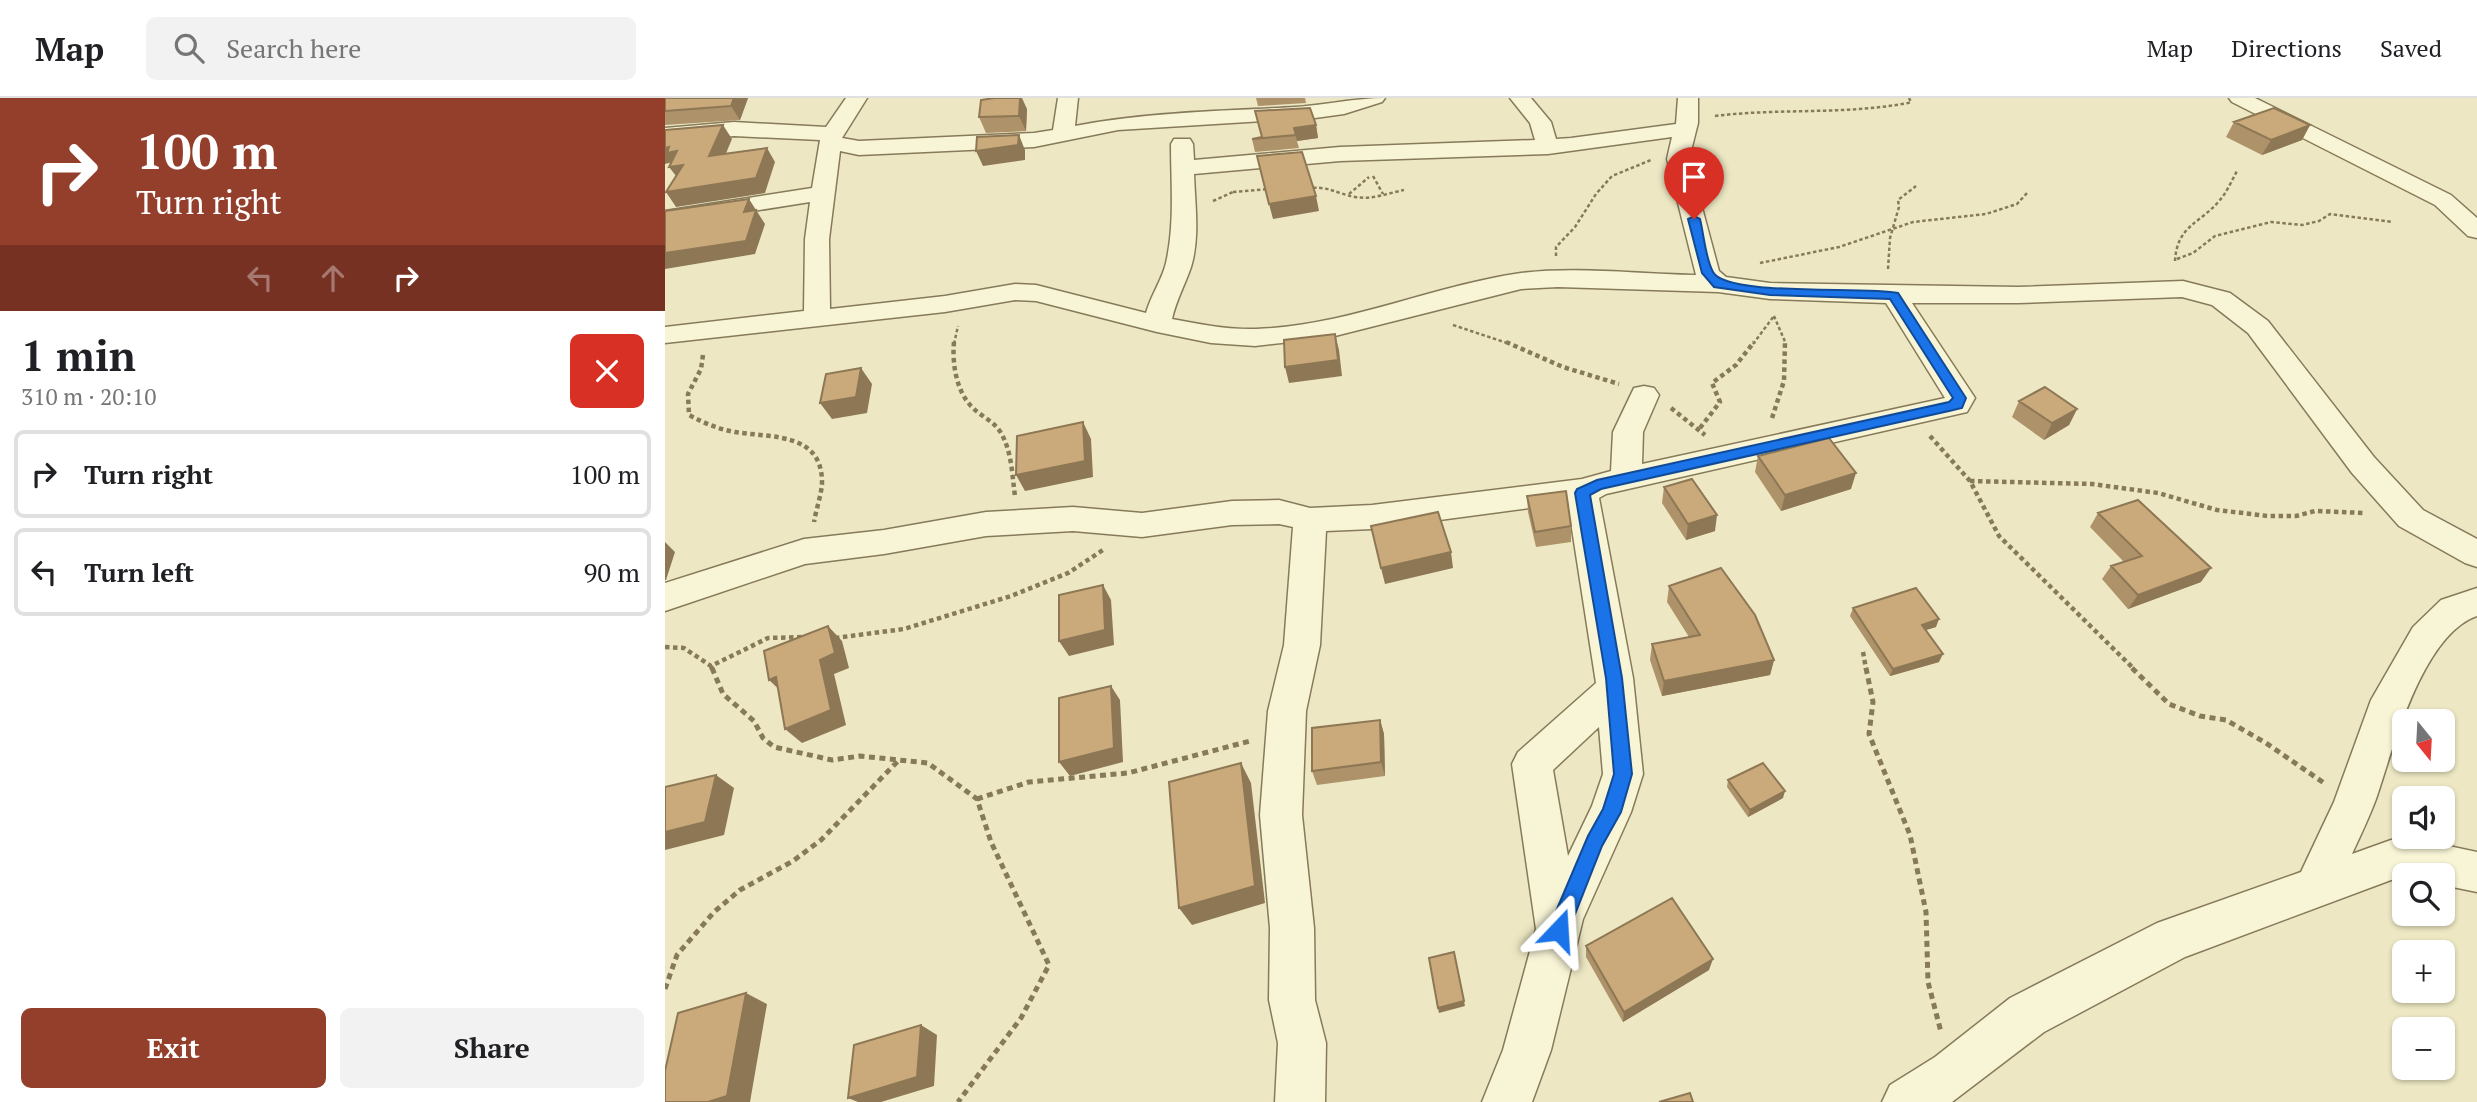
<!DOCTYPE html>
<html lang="en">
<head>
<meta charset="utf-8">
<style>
	body { margin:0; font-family:"PT Serif",serif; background:#f2f2f2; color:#202124; height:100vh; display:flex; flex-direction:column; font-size:26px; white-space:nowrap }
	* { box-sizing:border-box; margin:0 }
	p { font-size:23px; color:#757577 }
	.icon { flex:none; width:38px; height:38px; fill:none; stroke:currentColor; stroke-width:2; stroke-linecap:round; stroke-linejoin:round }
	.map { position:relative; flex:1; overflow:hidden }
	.side { display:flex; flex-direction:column; background:#fff; width:665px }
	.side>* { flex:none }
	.top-card { background:#943e2c; color:#fff; overflow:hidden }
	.needle { width:46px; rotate:162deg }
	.fabs { position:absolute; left:1727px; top:611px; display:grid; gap:14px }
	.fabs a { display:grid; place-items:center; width:63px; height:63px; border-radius:10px; background:#fff; box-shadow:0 2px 5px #0004; font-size:35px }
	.pin { position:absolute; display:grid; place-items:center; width:60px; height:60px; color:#fff; margin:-72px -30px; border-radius:50% 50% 50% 0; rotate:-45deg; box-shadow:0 0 7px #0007 }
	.pin .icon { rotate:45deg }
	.me { position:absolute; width:77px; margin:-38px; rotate:20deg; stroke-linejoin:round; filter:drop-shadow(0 0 5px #0008) }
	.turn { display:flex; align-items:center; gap:24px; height:147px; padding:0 21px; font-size:32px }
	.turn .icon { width:91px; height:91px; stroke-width:2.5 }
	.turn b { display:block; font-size:49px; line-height:60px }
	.lanes { display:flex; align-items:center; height:66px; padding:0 21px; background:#0003; justify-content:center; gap:35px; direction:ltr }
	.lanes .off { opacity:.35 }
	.round { display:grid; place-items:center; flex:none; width:74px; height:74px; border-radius:10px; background:#f2f2f2 }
	.head { display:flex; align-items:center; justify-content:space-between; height:119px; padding:0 21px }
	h1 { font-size:42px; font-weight:600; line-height:52px }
	.action { display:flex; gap:14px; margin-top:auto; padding:14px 21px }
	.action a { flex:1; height:80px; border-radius:10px; background:#943e2c; color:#fff; font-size:28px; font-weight:600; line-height:80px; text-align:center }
	.action a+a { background:#f2f2f2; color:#202124 }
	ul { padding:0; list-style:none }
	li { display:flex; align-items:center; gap:21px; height:88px; margin:0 14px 10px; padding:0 7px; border:4px solid #e0e0e0; border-radius:10px }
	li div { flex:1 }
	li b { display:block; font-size:26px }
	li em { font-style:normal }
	header { display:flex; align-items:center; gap:42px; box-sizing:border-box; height:98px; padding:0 35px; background:#fff; border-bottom:2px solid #e0e0e0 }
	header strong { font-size:33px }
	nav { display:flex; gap:38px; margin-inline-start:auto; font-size:24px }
	.search { width:490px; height:63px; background:#f2f2f2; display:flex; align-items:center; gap:18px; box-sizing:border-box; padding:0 24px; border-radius:10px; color:#757577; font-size:26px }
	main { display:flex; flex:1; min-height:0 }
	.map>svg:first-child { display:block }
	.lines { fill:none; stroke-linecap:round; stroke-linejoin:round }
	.minor-casing { stroke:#877a5a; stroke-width:3 }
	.path-far2 { stroke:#877a5a; stroke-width:2.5; stroke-dasharray:3.5 2.5; stroke-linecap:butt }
	.path-far1 { stroke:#877a5a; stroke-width:4.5; stroke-dasharray:4.5 3.5; stroke-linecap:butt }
	.path { stroke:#877a5a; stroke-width:5; stroke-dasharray:6 4.5; stroke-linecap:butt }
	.minor { fill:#f8f4d6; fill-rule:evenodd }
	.wall { fill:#ae9269 }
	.shaded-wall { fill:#8d7755 }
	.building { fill:#caaa7a; stroke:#8d7755; stroke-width:2 }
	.route { fill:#1a73e8; stroke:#114b97; stroke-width:2 }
</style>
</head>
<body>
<header>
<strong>Map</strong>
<div class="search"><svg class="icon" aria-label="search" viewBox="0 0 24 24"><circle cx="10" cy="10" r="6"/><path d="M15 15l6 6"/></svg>Search here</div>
<nav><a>Map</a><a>Directions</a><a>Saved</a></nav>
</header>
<main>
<section class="side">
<div class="top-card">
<div class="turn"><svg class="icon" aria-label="right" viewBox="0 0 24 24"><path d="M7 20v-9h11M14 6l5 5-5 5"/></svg><div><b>100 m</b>Turn right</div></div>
<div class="lanes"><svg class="icon off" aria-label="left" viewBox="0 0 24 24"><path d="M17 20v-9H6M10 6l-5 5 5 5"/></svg><svg class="icon off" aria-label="ahead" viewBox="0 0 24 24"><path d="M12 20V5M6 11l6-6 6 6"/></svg><svg class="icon" aria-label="right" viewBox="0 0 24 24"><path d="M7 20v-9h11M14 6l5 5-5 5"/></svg></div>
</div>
<div class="head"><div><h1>1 min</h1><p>310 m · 20:10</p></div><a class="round" style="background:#d93025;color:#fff"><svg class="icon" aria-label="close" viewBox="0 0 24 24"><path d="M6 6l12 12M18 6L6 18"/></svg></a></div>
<ul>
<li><svg class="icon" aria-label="right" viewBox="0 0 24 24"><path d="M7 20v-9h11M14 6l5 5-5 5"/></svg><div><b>Turn right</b></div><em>100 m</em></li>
<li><svg class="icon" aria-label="left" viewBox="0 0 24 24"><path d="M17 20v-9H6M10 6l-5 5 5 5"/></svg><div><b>Turn left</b></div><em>90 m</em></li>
</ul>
<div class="action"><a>Exit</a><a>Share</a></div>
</section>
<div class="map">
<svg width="1812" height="1004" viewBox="0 0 1812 1004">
	<rect width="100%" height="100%" fill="#ede8c3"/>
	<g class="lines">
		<g class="minor-casing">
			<path id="minor" d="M181 0H202L177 40 194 43 369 35 388 32 393 0H413L410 28C482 14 557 13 630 9 661 7 690 0 720 0L717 4 679 16 650 20 453 32 369 49 194 57 175 53 164 141 165 211 280 198 350 186 371 187 481 215C486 197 497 182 501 165 510 126 506 86 506 46L509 41H525L528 46 529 62 675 49 870 42 865 25 845 0H866L886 24 891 41 906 40 1011 26 1013 0H1033V25L1024 61 1054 173 1061 179 1105 185 1353 189 1518 183 1565 195 1603 223 1709 359 1758 412 1812 441V469L1800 465 1734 428 1687 375 1583 235 1547 207 1517 199 1353 205H1247L1310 300 1302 314 941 396 934 400 968 580 978 676 966 714 918 821 886 952 867 1004H817L838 952 871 831 847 666 853 654 931 585 903 405 707 431 661 433 655 547 641 613 637 717 649 830 650 902 661 945 660 1004H610L613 945 604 902 605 830 595 717 603 613 619 547 628 429 614 426 567 427 477 439 408 433 321 438 219 456 140 466 0 513V485L139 441 219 432 321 414 408 409 477 415 567 403 614 402 645 410 707 407 917 381 946 373 948 334 969 290 979 288 989 290 994 297 978 334 977 366 1280 300 1221 205 1105 201 1053 194 893 189 856 191 662 240 590 248 546 245 492 234 371 203 350 202 280 214 0 245V229L139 213 140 141 145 104 0 127V113L147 90 155 42 69 38 0 44V30L69 24 161 29ZM1007 39 1002 61 1031 177C975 176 911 168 856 175 766 188 682 228 591 231 563 232 534 226 507 221 511 202 520 187 526 169 535 140 530 106 529 76L675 63 883 56ZM934 629 938 676 927 708 903 758 888 672Z
				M1564 0H1590L1786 97 1812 120V140L1803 138 1770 107 1567 4Z
				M1812 490V518C1757 537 1728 651 1711 701 1704 720 1695 738 1687 756L1726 742 1751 741 1812 754V794L1778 787V777H1740V781L1726 782 1520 859 1379 934 1287 1004H1217L1225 987 1270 959 1345 900 1492 825 1636 774 1669 704 1706 602 1748 529 1776 502Z"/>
		</g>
		<path class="path-far2" d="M1050 18C1114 10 1179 17 1243 5L1246 4 1244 0
			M708 78 718 96
			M642 90C664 88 670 95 690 99 706 102 724 95 739 92
			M568 94 605 91
			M684 96 704 79
			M548 103 568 94
			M891 158V149L910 129 931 96 947 78 986 62
			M1512 161 1528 155 1550 138 1606 124 1637 127 1654 123 1665 116 1728 124
			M1510 163C1512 127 1535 126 1555 102 1562 94 1567 82 1572 73
			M1095 165 1174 149 1248 124 1321 116 1352 106 1363 94
			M1223 171 1225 140 1234 109 1233 102 1251 88
			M1109 218 1121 246
			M788 227 845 246
			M289 246 293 228
			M1088 246 1109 218"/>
		<path class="path-far1" d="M289 244C287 265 291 294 308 310 317 319 329 323 336 335 347 354 347 377 350 398
			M841 244 898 269 954 286
			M38 257 36 271 23 296 24 317C39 325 53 331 70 334 107 340 158 334 157 386 156 398 151 412 149 424
			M1006 310 1040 337
			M1107 320 1119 283 1120 244
			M1035 330 1055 304 1047 285 1071 267 1089 244
			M1265 338 1305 383 1334 438 1469 571
			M1305 383 1427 386 1493 395 1552 412 1603 418H1631L1650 413 1700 415
			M170 540 239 531 346 498 403 475 438 452
			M0 549 19 550 46 568 103 540 140 539
			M1198 554 1201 571
			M46 568 47 571"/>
		<path class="path" d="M47 570 58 596 89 623 98 640 109 649 167 662 195 658 263 665 312 701 326 744 384 867 356 920 293 1004
			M1201 570 1208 604 1204 636 1245 737 1261 814 1263 884 1276 934
			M1467 570 1504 606 1535 618 1561 622 1601 645 1659 685
			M312 701 364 684 463 675 585 643
			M0 891 12 857 49 814 75 792 128 763 156 742 235 661"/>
		<use href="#minor" class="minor"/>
	</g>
	<path class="wall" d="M0 0H83L75 22 0 27Z
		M591 0H640L641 5 593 8Z
		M362 11 361 33 321 35 314 19Z
		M1569 24 1645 27 1637 42 1597 57 1561 39Z
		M651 27 653 40 632 43 634 50 590 54 587 41Z
		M1354 303 1412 311 1404 327 1379 342 1347 319Z
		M1093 358 1186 391 1116 413 1090 374Z
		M999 389 1050 433 1021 442 997 405Z
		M862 398 906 428V444L871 449 863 414Z
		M1433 415 1536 484 1463 511 1437 481 1446 468 1459 464 1425 429Z
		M1004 488 1109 562 1105 577 997 598 985 562 987 546 1024 539 1002 504Z
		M1188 510 1271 529 1261 532 1274 564 1225 578 1185 518Z
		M715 622 719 636 720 678 652 687 647 673Z
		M1063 682 1118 700 1083 719 1062 689Z
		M921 848 1044 872 958 924 921 859Z"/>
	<path class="shaded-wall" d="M69 0H83L75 22 66 8Z
		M355 0H357L362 11 361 33 354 18Z
		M58 27 67 41 54 72 44 58Z
		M651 27 653 40 632 43 629 30Z
		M1645 27 1637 42 1597 57 1606 42Z
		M354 37 360 52V62L318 68 311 53Z
		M4 49 12 53 22 67 15 83 4 69 8 64 0 66V50Z
		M102 50 110 64 100 95 11 109 1 94Z
		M651 98 654 113 608 121 604 106Z
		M84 101 100 126 90 156 0 171V155L79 114Z
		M670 236 674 252 677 278 624 285 620 269Z
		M196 270 207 286 202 315 167 321 155 305Z
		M1412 311 1404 327 1379 342 1387 325Z
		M418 324 426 341 428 379 360 393 351 377Z
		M1191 375 1186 391 1116 413 1120 397Z
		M1052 417 1050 433 1021 442 1023 426Z
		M0 444 10 454 1 482H0Z
		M786 454 788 470 720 486 716 470Z
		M1546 470 1536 484 1463 511 1473 497Z
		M438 487 446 502 449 547 404 558 394 543Z
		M1274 521 1271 529 1254 534 1257 527Z
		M163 528 177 543 184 570 169 576 181 627 137 645 120 631 155 562Z
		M1278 556 1274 564 1225 578 1228 571Z
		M1109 562 1105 577 997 598 999 583Z
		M111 579 120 597 104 582Z
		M446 588 455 602 458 664 405 678 394 664Z
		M715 622 719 636 720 678 716 664Z
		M576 665 586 685 600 805 527 827 514 810Z
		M51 677 69 690 59 737 0 752V734Z
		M1120 693 1118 700 1083 719 1085 712Z
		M789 854 800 908 774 915 773 910Z
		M1048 861 1044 872 958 924 959 914Z
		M81 895 102 906 85 1004H43Z
		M256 927 272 937 269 988 216 1004H193L183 1000Z"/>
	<path class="building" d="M0 0H69L66 8 0 13Z
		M329 0H355L354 18 314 19 316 2Z
		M645 10 651 27 629 30 631 37 587 41 597 39 590 13Z
		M1609 10 1645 27 1606 42 1569 24Z
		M58 27 44 58 102 50 91 80 1 94 18 67 4 69 12 53 2 55 4 49 0 50V32Z
		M354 37 353 47 311 53 312 39Z
		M637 54 651 98 604 106 592 58Z
		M84 101 79 114 91 112 81 143 0 155V113Z
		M670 236 673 262 620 269 619 242Z
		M196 270 191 299 155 305 161 276Z
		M1380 289 1412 311 1387 325 1354 303Z
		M418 324 420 363 351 377 352 338Z
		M1164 340 1191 375 1120 397 1093 358Z
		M1027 381 1052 417 1023 426 999 389Z
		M901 393 906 428 870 434 862 398Z
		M1473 402 1546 470 1473 497 1446 468 1477 458 1433 415Z
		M773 414 786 454 716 470 706 428Z
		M1056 470 1090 517 1109 562 999 583 987 546 1035 537 1004 488Z
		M438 487 440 532 394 543V497Z
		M1251 490 1274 521 1257 527 1278 556 1228 571 1188 510Z
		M163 528 170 555 155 562 166 612 120 631 111 579 104 582 99 553Z
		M446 588 449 650 394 664V600Z
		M715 622 716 664 647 673V630Z
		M576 665 590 788 514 810 504 684Z
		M1098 665 1120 693 1085 712 1063 682Z
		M51 677 40 724 0 734V689Z
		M1007 800 1048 861 959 914 921 848Z
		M789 854 799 903 773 910 764 860Z
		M81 895 62 998 43 1004H0V973L13 915Z
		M256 927 252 979 183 1000 189 947Z
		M1025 995 1028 1004H994Z"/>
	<path class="route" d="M1029 118 1035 121C1039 137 1040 159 1048 174 1061 199 1201 188 1233 195L1301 300 1297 310 1284 313 936 391 925 397 957 580 967 676 956 714 937 748 901 839 894 842 886 839 883 832 923 738 938 711 949 676 941 580 910 395 912 391 932 382 1284 304 1288 300 1225 201 1105 197 1049 189 1037 175 1023 121Z"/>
</svg>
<div class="fabs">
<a><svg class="needle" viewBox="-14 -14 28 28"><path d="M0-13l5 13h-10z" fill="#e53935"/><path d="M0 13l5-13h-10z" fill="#757577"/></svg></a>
<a><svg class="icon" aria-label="sound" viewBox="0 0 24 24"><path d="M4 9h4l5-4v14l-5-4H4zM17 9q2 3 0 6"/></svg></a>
<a><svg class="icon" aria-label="search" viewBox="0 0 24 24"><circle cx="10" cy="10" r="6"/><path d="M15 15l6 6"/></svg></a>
<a>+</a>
<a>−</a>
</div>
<div class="pin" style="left:1029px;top:121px;background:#d93025"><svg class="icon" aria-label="arrive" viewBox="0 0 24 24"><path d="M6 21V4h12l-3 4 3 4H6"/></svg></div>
<svg class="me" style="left:894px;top:832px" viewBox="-20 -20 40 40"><path d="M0-17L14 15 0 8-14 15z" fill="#1a73e8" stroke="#fff" stroke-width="4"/></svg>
</div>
</main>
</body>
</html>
